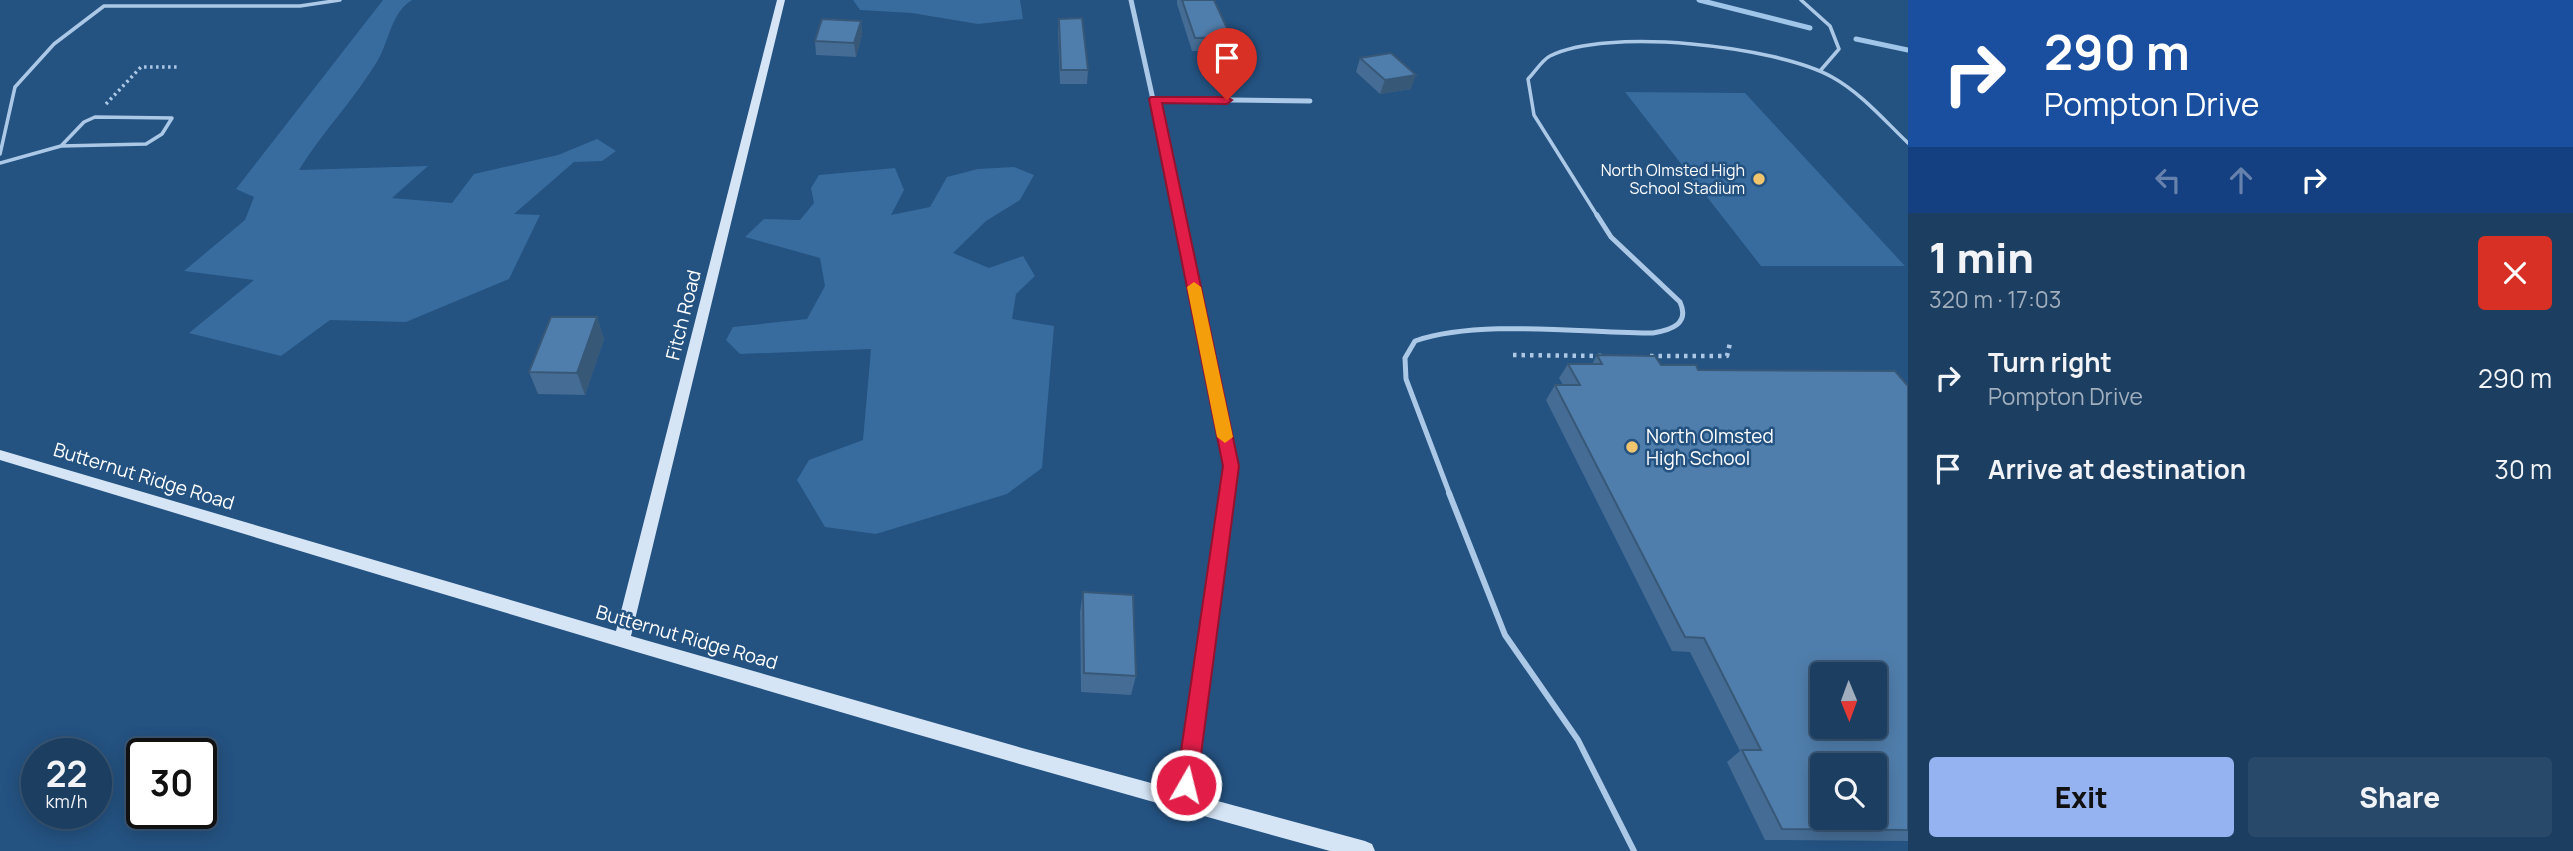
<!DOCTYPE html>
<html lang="en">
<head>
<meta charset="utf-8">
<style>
	body { margin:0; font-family:Manrope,sans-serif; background:#28496a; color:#f1f3f6; height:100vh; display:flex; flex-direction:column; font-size:26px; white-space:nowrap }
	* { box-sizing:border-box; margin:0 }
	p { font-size:23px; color:#a0aebd }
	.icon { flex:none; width:38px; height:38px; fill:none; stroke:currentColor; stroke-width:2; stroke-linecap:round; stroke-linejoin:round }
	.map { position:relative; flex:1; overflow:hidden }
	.panel { display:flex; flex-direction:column; background:#1b3e61; width:665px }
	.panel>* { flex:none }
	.hud { background:#1a4fa0; color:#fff; overflow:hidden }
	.needle { width:46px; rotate:179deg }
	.fabs { position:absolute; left:1810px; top:662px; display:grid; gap:14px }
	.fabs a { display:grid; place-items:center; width:77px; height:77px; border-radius:7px; background:#1b3e61; box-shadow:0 4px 18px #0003,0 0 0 2px #395776; font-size:35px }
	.speed { position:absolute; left:21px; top:738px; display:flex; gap:14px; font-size:35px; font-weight:700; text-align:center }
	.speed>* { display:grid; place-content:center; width:91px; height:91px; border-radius:50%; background:#1b3e61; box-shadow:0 4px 18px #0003,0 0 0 2px #395776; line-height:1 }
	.speed small { font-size:18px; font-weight:400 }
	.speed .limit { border:4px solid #111; border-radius:10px; background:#fff; color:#111 }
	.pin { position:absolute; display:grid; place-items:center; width:60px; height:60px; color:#fff; margin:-72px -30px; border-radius:50% 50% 50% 0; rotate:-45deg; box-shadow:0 0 7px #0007 }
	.pin .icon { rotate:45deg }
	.me { position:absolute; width:77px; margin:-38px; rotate:8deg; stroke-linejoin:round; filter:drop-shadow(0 0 5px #0008) }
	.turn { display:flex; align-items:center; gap:24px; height:147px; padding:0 21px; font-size:32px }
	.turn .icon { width:91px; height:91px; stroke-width:2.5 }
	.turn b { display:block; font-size:49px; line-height:60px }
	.lanes { display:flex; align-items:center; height:66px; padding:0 21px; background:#0003; justify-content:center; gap:35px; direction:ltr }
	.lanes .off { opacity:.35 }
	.round { display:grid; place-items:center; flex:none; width:74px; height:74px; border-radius:7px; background:#28496a }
	.headline { display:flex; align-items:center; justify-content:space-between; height:119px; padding:0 21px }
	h1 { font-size:42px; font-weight:800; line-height:52px }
	.button { display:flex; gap:14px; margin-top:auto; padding:14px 21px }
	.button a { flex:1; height:80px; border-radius:7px; background:#95b2f1; color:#111; font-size:28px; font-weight:800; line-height:80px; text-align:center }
	.button a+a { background:#28496a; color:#f1f3f6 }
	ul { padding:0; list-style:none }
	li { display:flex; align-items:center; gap:21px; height:91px; padding:0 21px }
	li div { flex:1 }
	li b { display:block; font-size:26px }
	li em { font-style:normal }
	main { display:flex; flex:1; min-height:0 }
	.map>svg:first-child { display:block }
	.green { fill:#386c9e }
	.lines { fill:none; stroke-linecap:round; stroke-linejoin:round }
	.stream { stroke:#9fc5e8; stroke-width:5 }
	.path-far1 { stroke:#abc9e7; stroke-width:3.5; stroke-dasharray:2.5 3.5; stroke-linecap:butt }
	.path { stroke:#abc9e7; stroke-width:4.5; stroke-dasharray:3.5 5; stroke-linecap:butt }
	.lane-far2 { stroke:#abc9e7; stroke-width:3.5 }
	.lane-far1 { stroke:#abc9e7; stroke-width:5 }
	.lane { stroke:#abc9e7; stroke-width:6 }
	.street-far2 { stroke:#abc9e7; stroke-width:5 }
	.street-far1 { stroke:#abc9e7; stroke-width:6 }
	.street { stroke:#abc9e7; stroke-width:9 }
	.secondary { fill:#d5e5f6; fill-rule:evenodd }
	.wall { fill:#456c94 }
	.shaded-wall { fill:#385878 }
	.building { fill:#507eac; stroke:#385878; stroke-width:2; fill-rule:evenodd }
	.route { fill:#e11d48; stroke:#92132f; stroke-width:2 }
	.slow { fill:#f59e0b }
	.poi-dot { fill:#f1c46e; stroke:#245281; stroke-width:2.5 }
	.labels { text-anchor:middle; stroke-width:5; stroke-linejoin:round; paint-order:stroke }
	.far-poi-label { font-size:16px; fill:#fff; stroke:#245281; text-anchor:end }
	.street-label { font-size:19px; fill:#fff; stroke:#245281 }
	.poi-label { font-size:19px; fill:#fff; stroke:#245281; text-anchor:start }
</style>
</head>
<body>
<main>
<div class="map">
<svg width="1908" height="851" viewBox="0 0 1908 851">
	<rect width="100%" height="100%" fill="#245281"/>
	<path class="green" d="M383 0H412C391 13 390 39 378 60 355 99 322 132 299 170L428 166 392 198 452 203 474 174 558 155 597 139 616 151 602 161 574 162 514 214 540 215 509 279 406 322 330 320 281 356 189 333 254 280 184 271 245 220 254 197 236 189Z
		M853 0H1020L1023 19 978 24 912 13 860 10Z
		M1625 92 1745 93 1905 266H1761Z
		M1014 167 1034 175 1020 200 986 221 953 253 989 268 1023 256 1035 276 1016 294 1012 319 1054 326 1042 468 1007 494 876 534 825 527 797 480 809 460 863 440 871 349 740 354 726 340 733 327 807 319 825 286 820 258 745 237 764 219 800 220 814 203 811 188 819 175 895 168 904 190 891 215 930 207 947 177 978 169Z"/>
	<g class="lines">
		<path class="stream" d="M1699 0 1810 28
			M1856 39 1908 50"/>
		<path class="path-far1" d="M106 104 141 67H179"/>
		<path class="path" d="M1513 355 1603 356
			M1650 356H1727L1730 343"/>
		<path class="lane-far2" d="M1801 0 1830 26 1839 49 1820 71
			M95 117 172 118 162 134 146 144 61 146 84 122Z
			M0 154 15 87 54 44 104 6H300L340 0
			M0 163 61 146
			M1598 217 1534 115 1528 79C1535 72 1542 60 1550 56 1606 27 1777 46 1832 77 1861 93 1884 120 1908 143"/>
		<path class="lane-far1" d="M1450 495 1406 379 1405 358 1415 341C1479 319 1584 333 1653 333 1671 330 1690 324 1680 302L1611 237 1597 215"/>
		<path class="lane" d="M1449 493 1505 635 1578 740 1634 851"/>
		<path class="street-far2" d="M1131 0 1179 217
			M1155 99 1310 101"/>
		<path class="street-far1" d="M1179 215 1231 466 1227 495"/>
		<path class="street" d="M1184 798 1227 493"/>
		<path class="secondary" d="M777 0H785L631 636 1022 748 1365 841 1372 844 1375 851H1330C884 729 443 594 0 460V450L616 631Z"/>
	</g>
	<path class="wall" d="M1177 0H1214L1231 37 1228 51H1192L1177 4Z
		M1059 19 1088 70 1087 84H1060L1058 32Z
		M861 21 862 35 856 57 816 55 815 41Z
		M1360 58 1411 89 1380 94 1356 72Z
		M597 317 604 339 585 395 538 394 529 372Z
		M1597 355 1698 370 1908 386V841L1765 840 1727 762 1740 751 1690 652 1672 651 1546 400 1555 385H1563L1559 378 1568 364H1592Z
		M1083 592 1136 676 1131 695 1081 692 1080 612Z"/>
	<path class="shaded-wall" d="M861 21 862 35 856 57 854 43Z
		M1416 75 1411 89 1380 94 1385 80Z
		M597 317 604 339 585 395 577 373Z"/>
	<path class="building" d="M1182 0H1214L1231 37 1195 38Z
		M1082 18 1088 70H1061L1059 19Z
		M822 19 861 21 854 43 815 41Z
		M1391 53 1416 75 1385 80 1360 58Z
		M551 317H597L577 373 529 372Z
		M1597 355 1655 356 1661 365H1696L1698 370 1895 371 1908 386V830L1782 829 1742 750H1761L1704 638 1685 637 1555 385H1580L1568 364H1602ZM1822 674H1874V726H1822ZM1822 765H1874V817H1822Z
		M1083 592 1133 595 1136 676 1084 673Z"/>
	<path class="route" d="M1151 97H1227L1232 100 1227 104 1162 103 1239 466 1197 785 1193 792 1186 795 1179 792 1176 785 1223 466 1149 99Z"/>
	<path class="slow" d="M1194 282 1201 287 1233 437 1225 443 1217 437 1187 287Z"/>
	<g class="poi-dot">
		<circle cx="1759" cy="179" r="7"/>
		<circle cx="1632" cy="447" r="7"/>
	</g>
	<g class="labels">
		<g class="far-poi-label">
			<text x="1745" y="176">North Olmsted High<tspan x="1745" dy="18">School Stadium</tspan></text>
		</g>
		<g class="street-label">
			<text transform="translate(683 315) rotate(-76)" y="7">Fitch Road</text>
			<text transform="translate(144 476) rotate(17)" y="7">Butternut Ridge Road</text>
			<text transform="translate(687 637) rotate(16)" y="7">Butternut Ridge Road</text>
		</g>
		<g class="poi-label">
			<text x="1646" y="443">North Olmsted<tspan x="1646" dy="22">High School</tspan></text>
		</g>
	</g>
</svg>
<div class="fabs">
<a><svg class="needle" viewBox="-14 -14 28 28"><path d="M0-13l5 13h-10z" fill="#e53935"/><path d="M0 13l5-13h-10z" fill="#a0aebd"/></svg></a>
<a><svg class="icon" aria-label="search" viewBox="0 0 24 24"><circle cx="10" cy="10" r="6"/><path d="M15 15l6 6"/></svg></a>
</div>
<div class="speed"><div>22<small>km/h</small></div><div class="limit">30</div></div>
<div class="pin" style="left:1227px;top:100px;background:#d93025"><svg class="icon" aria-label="arrive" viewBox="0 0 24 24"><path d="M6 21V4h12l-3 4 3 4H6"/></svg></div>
<svg class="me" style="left:1186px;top:785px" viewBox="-20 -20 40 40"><circle r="17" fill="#e11d48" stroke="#fff" stroke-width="3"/><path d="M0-11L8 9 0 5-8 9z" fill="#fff"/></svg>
</div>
<section class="panel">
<div class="hud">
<div class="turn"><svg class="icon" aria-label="right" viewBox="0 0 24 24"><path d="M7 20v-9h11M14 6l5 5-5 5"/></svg><div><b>290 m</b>Pompton Drive</div></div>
<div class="lanes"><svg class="icon off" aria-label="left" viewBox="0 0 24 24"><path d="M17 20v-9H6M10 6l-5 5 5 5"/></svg><svg class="icon off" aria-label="ahead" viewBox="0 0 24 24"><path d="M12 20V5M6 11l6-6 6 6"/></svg><svg class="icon" aria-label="right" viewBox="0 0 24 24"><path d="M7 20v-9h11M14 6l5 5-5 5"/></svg></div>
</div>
<div class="headline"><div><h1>1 min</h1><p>320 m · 17:03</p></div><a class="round" style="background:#d93025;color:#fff"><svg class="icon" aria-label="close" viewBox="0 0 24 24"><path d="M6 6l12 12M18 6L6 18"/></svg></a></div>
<ul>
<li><svg class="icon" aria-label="right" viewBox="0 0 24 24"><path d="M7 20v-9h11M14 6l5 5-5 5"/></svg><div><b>Turn right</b><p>Pompton Drive</p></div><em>290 m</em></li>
<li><svg class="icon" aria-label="arrive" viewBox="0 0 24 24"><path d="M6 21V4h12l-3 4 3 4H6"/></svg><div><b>Arrive at destination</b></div><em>30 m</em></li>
</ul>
<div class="button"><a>Exit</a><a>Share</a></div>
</section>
</main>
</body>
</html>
